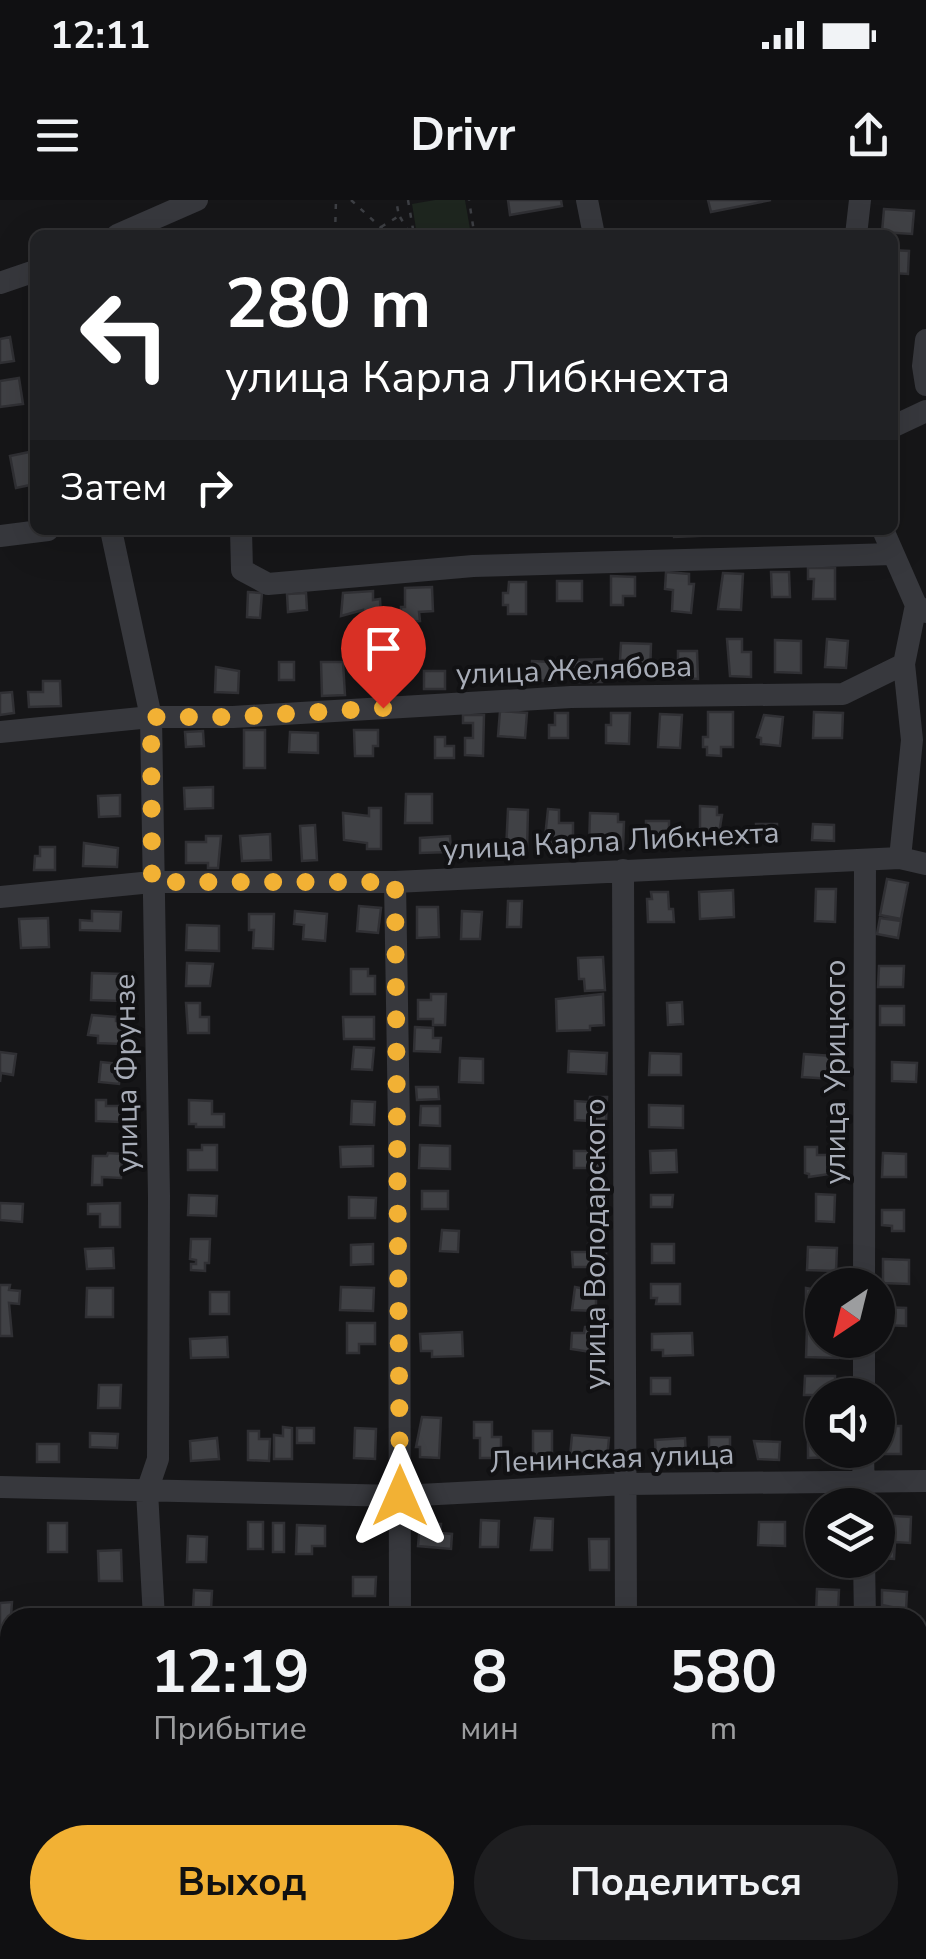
<!DOCTYPE html>
<html lang="ru">
<head>
<meta charset="utf-8">
<style>
	body { margin:0; font-family:"Nunito Sans",sans-serif; background:#1e1e20; color:#f1f3f6; height:100vh; display:flex; flex-direction:column; font-size:38px; white-space:nowrap }
	* { box-sizing:border-box; margin:0 }
	p { font-size:32px; color:#9c9d9f }
	.icon { flex:none; width:55px; height:55px; fill:none; stroke:currentColor; stroke-width:2; stroke-linecap:round; stroke-linejoin:round }
	.map { position:relative; flex:1; overflow:hidden }
	.drawer { position:absolute; left:0px; top:1408px; width:928px; height:352px; display:flex; flex-direction:column; background:#101012; border-radius:30px 30px 0 0; box-shadow:0 10px 40px #0002,0 0 0 2px #303032 }
	.drawer>* { flex:none }
	.hud { position:absolute; left:30px; top:30px; width:868px; height:305px; border-radius:15px; box-shadow:0 10px 40px #0002,0 0 0 2px #303032; background:#202124; color:#fff; overflow:hidden }
	.needle { width:65px; rotate:215deg }
	.tools { position:absolute; left:805px; top:1068px; display:grid; gap:20px }
	.tools a { display:grid; place-items:center; width:90px; height:90px; border-radius:50%; background:#101012; box-shadow:0 10px 40px #0002,0 0 0 2px #303032; font-size:50px }
	.pin { position:absolute; display:grid; place-items:center; width:85px; height:85px; color:#fff; margin:-102px -42px; border-radius:50% 50% 50% 0; rotate:-45deg; box-shadow:0 0 10px #0007 }
	.pin .icon { rotate:45deg }
	.me { position:absolute; width:110px; margin:-55px; rotate:0deg; stroke-linejoin:round; filter:drop-shadow(0 0 8px #0008) }
	.turn { display:flex; align-items:center; gap:35px; height:210px; padding:0 30px; font-size:45px }
	.turn .icon { width:130px; height:130px; stroke-width:2.5 }
	.turn b { display:block; font-size:70px; line-height:85px }
	.then { display:flex; align-items:center; height:95px; padding:0 30px; background:#0003; gap:20px; font-size:38px }
	.eta { display:flex; justify-content:space-evenly; align-items:center; height:170px; text-align:center }
	.eta b { font-size:60px; font-weight:700; line-height:70px }
	.button { display:flex; gap:20px; margin-top:auto; padding:20px 30px }
	.button a { flex:1; height:115px; border-radius:60px; background:#f2b134; color:#111; font-size:40px; font-weight:700; line-height:115px; text-align:center }
	.button a+a { background:#1e1e20; color:#f1f3f6 }
	.status { display:flex; justify-content:space-between; align-items:center; height:70px; padding:0 50px; background:#101012; direction:ltr }
	.status svg { height:28px; fill:currentColor }
	header { display:flex; justify-content:space-between; align-items:center; height:130px; padding:0 30px; background:#101012; font-size:45px; font-weight:700 }
	.map>svg:first-child { display:block }
	.green { fill:#1e261f }
	.building { fill:#404145; stroke:#303034; stroke-width:2.5 }
	.lines { fill:none; stroke-linecap:round; stroke-linejoin:round }
	.path { stroke:#3d3f44; stroke-width:2.5; stroke-dasharray:5 8; stroke-linecap:butt }
	.minor { stroke:#37383d; stroke-width:22 }
	.route { stroke:#f2b134; stroke-width:18; stroke-dasharray:0 32.4 }
	.labels { text-anchor:middle; stroke-width:8; stroke-linejoin:round; paint-order:stroke }
	.street-label { font-size:30px; fill:#a8adb8; stroke:#111113 }
</style>
</head>
<body>
<div class="status"><b>12:11</b><svg viewBox="0 0 49 12"><path d="M0 12V9h3v3zM5 12V6h3v6zM10 12V3h3v9zM15 12V0h3v12zM26 1h20v11H26zM47 4h2v5h-2z"/></svg></div>
<header><svg class="icon" aria-label="menu" viewBox="0 0 24 24"><path d="M4 6h16M4 12h16M4 18h16"/></svg>Drivr<svg class="icon" aria-label="share" viewBox="0 0 24 24"><path d="M12 15V3M7 8l5-5 5 5M5 13v7h14v-7"/></svg></header>
<div class="map">
<svg width="926" height="1759" viewBox="0 0 926 1759">
	<rect width="100%" height="100%" fill="#161618"/>
	<path class="green" d="M435 0H465L470 29 417 35 412 4Z"/>
	<path class="building" d="M508 0H561L562 6 510 15Z
		M708 0H771L711 12Z
		M884 9 914 11 912 34 882 32Z
		M892 50 909 51 908 74 892 73Z
		M10 137 14 161 0 163V139Z
		M19 178 23 204 0 207V181Z
		M35 239V284L16 288 10 256 34 251 32 240Z
		M673 330H720V335L674 337Z
		M808 368H835V399H813L814 379H808Z
		M666 372 689 374V384H694L691 413 672 411 673 390 665 389Z
		M771 372H789L790 397H772Z
		M723 373 743 374 741 410 718 409Z
		M611 376 635 377V396H623V405H611Z
		M557 381H582V401H557Z
		M509 382H526V414H508V405H503V393H508Z
		M432 387 433 411 419 412 420 421 406 422V417H401V407H405V388Z
		M373 391V400L380 399 381 415 363 416V410L341 416 343 393Z
		M248 392 262 393 260 418 247 417Z
		M306 393 307 410 288 412 287 394Z
		M727 439H742V452H751V477L730 476Z
		M827 439 848 441 846 468 825 467Z
		M775 440 801 441V473L775 472Z
		M621 443 651 444 650 477 627 476 628 460H620Z
		M678 451H697L698 479 673 477V464H678Z
		M602 459V482H574V460Z
		M532 461 550 462 549 481 531 480Z
		M279 462H294V480H279Z
		M321 462H343L345 495 322 496Z
		M373 465H393L392 495H377Z
		M216 467 239 471 238 493 215 492Z
		M424 471H445V489H424Z
		M43 481H60L61 506 29 507 28 492H43Z
		M12 492 14 513 0 515V493Z
		M500 511 527 513 525 538 498 536Z
		M708 512H733V547H721V556L707 555V547H703V537H708Z
		M814 512 843 513 842 538H813Z
		M555 513H568V538H549V525H555Z
		M611 513H630L629 544 606 543V525H611Z
		M660 514 682 515 680 548 658 547Z
		M463 515H484L483 556 465 555V538H473V523H463Z
		M764 515 783 517 780 546 761 544V538L757 537Z
		M244 530H265V568H244Z
		M354 530H378V546H373V556H355Z
		M203 531 204 546 186 547 185 532Z
		M290 532 318 533V553L289 552Z
		M435 537H445V546H454V558H435Z
		M213 587V608L185 609 184 588Z
		M406 594H432V623H405Z
		M120 595V616L99 617 98 596Z
		M700 606 717 607V615H722L717 646H696V634H700Z
		M369 608H381V649H367V643L344 640 343 613 369 616Z
		M508 609 528 610 527 651H506Z
		M548 609 559 610V623H573V649H547L545 638Z
		M590 613 618 614V622H624L623 649 589 648Z
		M646 621H669V646H646Z
		M756 624H777V640L757 641Z
		M813 624 834 625V641L812 640Z
		M315 625 317 660 302 661 300 626Z
		M270 634 271 660 242 661 240 636Z
		M206 636H221L218 668H208V663H186V642H206Z
		M450 636 451 652 420 653V638Z
		M84 643 118 648 117 667 83 666Z
		M40 647H55V670H34L35 656H40Z
		M887 679 908 683 901 719 880 715Z
		M816 689H836L835 722 815 721Z
		M733 690 734 717 700 719 699 692Z
		M651 692H668L669 709H673L674 722H648L647 699H652Z
		M508 701H522L521 727H507Z
		M359 706 381 708 378 733 357 731Z
		M417 707H438L439 737 417 738Z
		M92 711 121 712 120 731 80 730V720L92 721Z
		M295 711 327 714 325 741 303 739 304 725 294 724Z
		M462 711 482 712 480 739H461Z
		M249 714H274L273 749 253 748 254 730H249Z
		M48 718 49 747 21 748 19 719Z
		M880 718 901 721 898 738 877 734Z
		M187 725 219 726V751L186 750Z
		M603 757 605 790 585 791 584 779H579L578 758Z
		M187 763 213 764 210 786H186Z
		M879 766H904L903 787H878Z
		M351 769H368V776H375V794H351Z
		M92 773 123 774 122 801 91 800Z
		M431 794H446L445 825H433V819H418V800H431Z
		M603 794 604 825 590 826V830L557 831 556 799Z
		M682 802 683 824 668 825 667 803Z
		M186 803H200V817H209V833H188Z
		M880 806H904V825H880Z
		M92 815 116 817V821L122 822 121 844 98 843V836L88 835Z
		M343 817H374V839H344Z
		M415 827 433 828V838H441L440 852 414 851Z
		M354 847 374 848 372 870 352 869Z
		M569 851 607 853 606 874 568 872Z
		M0 852 16 854 13 875 1 873 0 882Z
		M650 853 681 854V875H649Z
		M804 854 833 856 832 879 802 877Z
		M460 858 483 859V883L459 882Z
		M101 862 121 864 119 884 99 882Z
		M892 862 917 863 916 882 892 881Z
		M416 887H438L439 899 417 900Z
		M590 897H607L606 922 575 920V901L589 902Z
		M96 900H106V906H121V922L96 921Z
		M189 900 212 901V914H224V927H196V924H189Z
		M352 901 375 902 374 925 351 924Z
		M649 905 683 906V928L649 927Z
		M421 906H440V926L420 925Z
		M202 945H217V970H188V950H202Z
		M420 945 450 946V969L419 968Z
		M373 946V966L341 967 340 947Z
		M805 947H817V955H836V973L809 977V974L805 973Z
		M676 950 677 972 651 973 650 951Z
		M574 951H605V968H574Z
		M108 953 122 954 121 978 102 977V985H92L93 956H107Z
		M883 953 906 954V977H882Z
		M422 991H448V1009H422Z
		M816 994 835 995 834 1022 816 1021Z
		M189 995 217 996 216 1016 188 1015Z
		M651 995H673L672 1007H651Z
		M349 997 376 998 375 1018H349Z
		M0 1003 23 1004 22 1022 0 1020Z
		M120 1003V1027H100V1014H88V1004Z
		M882 1010H904V1031H892V1026L882 1025Z
		M442 1030 459 1031 458 1052 440 1051Z
		M191 1039H210L209 1063H205V1071L191 1070V1064H196V1060L190 1059Z
		M373 1044V1064L351 1065V1045Z
		M588 1044H606V1067H573L572 1052H588Z
		M652 1044H674V1063H652Z
		M808 1047 837 1048 836 1071 807 1070Z
		M113 1048 114 1068 87 1069 85 1049Z
		M883 1059 909 1060V1084L883 1083Z
		M651 1084H680V1104H656L657 1098H651Z
		M0 1085H10L9 1090 20 1091 19 1104 9 1103 12 1136H0Z
		M341 1087 374 1088 373 1111 340 1110Z
		M575 1087 596 1091V1111L572 1110Z
		M87 1088H113V1117H86Z
		M806 1088 822 1091V1114H806Z
		M210 1092H229V1114H210Z
		M882 1107 906 1108V1126L882 1125Z
		M347 1123H375V1144H359V1153H347Z
		M585 1127H605L604 1154 571 1149 572 1133H584Z
		M807 1128 822 1129V1140H839L838 1158 806 1157Z
		M462 1132 463 1156 432 1157V1151H421L420 1134Z
		M692 1133 693 1155 663 1156V1150H652V1134Z
		M227 1137 228 1157 191 1158 190 1139Z
		M805 1176H835V1195H804Z
		M651 1178H670V1194H651Z
		M99 1185H121L120 1208H98Z
		M422 1217 441 1218 439 1258 420 1257V1247H416Z
		M474 1222H492V1237H501V1258H480V1238H474Z
		M881 1226H901V1254H881Z
		M283 1227 292 1228V1259H274V1235L283 1236Z
		M297 1228H314V1243H297Z
		M355 1228 376 1229 375 1259 354 1258Z
		M248 1231H259V1239H270L269 1261 248 1260Z
		M533 1231H552V1257L533 1256Z
		M90 1233 118 1234 117 1248 90 1247Z
		M572 1235 609 1238 607 1259 570 1256Z
		M709 1237H730V1258H709Z
		M217 1238 219 1259 191 1261 190 1241Z
		M685 1238 686 1256 656 1258 655 1240Z
		M822 1240V1250H838V1257L808 1258V1241Z
		M754 1241 780 1242 779 1260 758 1259Z
		M37 1244H59V1262H37Z
		M878 1315 911 1317 910 1343 895 1342 894 1359 879 1358Z
		M535 1318 553 1319 552 1350H531Z
		M481 1320 499 1321 498 1347H480Z
		M248 1322H263V1349H248Z
		M759 1322H785V1346L758 1345Z
		M48 1323H67V1352H48Z
		M273 1323H284V1352H273Z
		M420 1323 441 1324 440 1333 452 1334 451 1349 418 1346Z
		M297 1325 325 1326V1346H312V1354H296Z
		M188 1336 207 1337 206 1362H187Z
		M589 1339H609V1370H590Z
		M121 1350 122 1381H99L98 1351Z
		M353 1377H376L375 1396H353Z
		M817 1389 839 1390 838 1413H816Z
		M194 1390 212 1391 211 1410 193 1409Z
		M882 1390 907 1392 906 1410 882 1405Z
		M12 1402 10 1430H0V1403Z
		M611 1750 612 1759H583L582 1751Z"/>
	<g class="lines">
		<path class="path" d="M351 0 389 35
			M408 0 414 35
			M400 17 411 35
			M381 27 399 16 396 0
			M335 35 336 0
			M454 35 474 32 469 0"/>
		<path class="minor" d="M587 0 594 35
			M117 35 197 0
			M856 35 860 0
			M0 83 35 71
			M926 140 923 166 926 185
			M892 227 926 211
			M111 330 151 517 159 996 158 1259 147 1291 154 1418
			M241 330 242 370 268 384 473 366 893 354
			M883 330 916 405 926 412
			M0 336 48 330
			M0 532 151 517H233L571 497 843 494 904 464
			M900 658 912 540 904 464 916 405
			M623 670 626 1418
			M395 682 399 924 400 1418
			M0 697 152 682H395L900 658 926 664
			M864 1085 865 660
			M864 1195V1140
			M863 1250 864 1305
			M0 1287 400 1296 626 1284 926 1281
			M864 1360 865 1418
			M399 1750V1759
			M631 1750V1759
			M869 1750V1759
			M158 1759V1750"/>
	</g>
	<g class="lines">
		<path class="route" d="M383 508 233 517H151L152 682H395L400 1296"/>
	</g>
	<g class="labels">
		<g class="street-label">
			<text transform="translate(574 470) rotate(-2)" y="10">улица Желябова</text>
			<text transform="translate(611 641) rotate(-3)" y="10">улица Карла Либкнехта</text>
			<text transform="translate(835 872) rotate(-90)" y="10">улица Урицкого</text>
			<text transform="translate(126 873) rotate(-91)" y="10">улица Фрунзе</text>
			<text transform="translate(595 1044) rotate(-90)" y="10">улица Володарского</text>
			<text transform="translate(612 1258) rotate(-2)" y="10">Ленинская улица</text>
		</g>
	</g>
</svg>
<div class="tools">
<a><svg class="needle" viewBox="-14 -14 28 28"><path d="M0-13l5 13h-10z" fill="#e53935"/><path d="M0 13l5-13h-10z" fill="#9c9d9f"/></svg></a>
<a><svg class="icon" aria-label="sound" viewBox="0 0 24 24"><path d="M4 9h4l5-4v14l-5-4H4zM17 9q2 3 0 6"/></svg></a>
<a><svg class="icon" aria-label="layers" viewBox="0 0 24 24"><path d="M12 4l9 5-9 5-9-5zM3 14l9 5 9-5"/></svg></a>
</div>
<div class="pin" style="left:383px;top:508px;background:#d93025"><svg class="icon" aria-label="arrive" viewBox="0 0 24 24"><path d="M6 21V4h12l-3 4 3 4H6"/></svg></div>
<svg class="me" style="left:400px;top:1296px" viewBox="-20 -20 40 40"><path d="M0-17L14 15 0 8-14 15z" fill="#f2b134" stroke="#fff" stroke-width="4"/></svg>
<div class="hud">
<div class="turn"><svg class="icon" aria-label="left" viewBox="0 0 24 24"><path d="M17 20v-9H6M10 6l-5 5 5 5"/></svg><div><b>280 m</b>улица Карла Либкнехта</div></div>
<div class="then">Затем<svg class="icon" aria-label="right" viewBox="0 0 24 24"><path d="M7 20v-9h11M14 6l5 5-5 5"/></svg></div>
</div>
<section class="drawer">
<div class="eta">
<div><b>12:19</b><p>Прибытие</p></div>
<div><b>8</b><p>мин</p></div>
<div><b>580</b><p>m</p></div>
</div>
<div class="button"><a>Выход</a><a>Поделиться</a></div>
</section>
</div>
</body>
</html>
